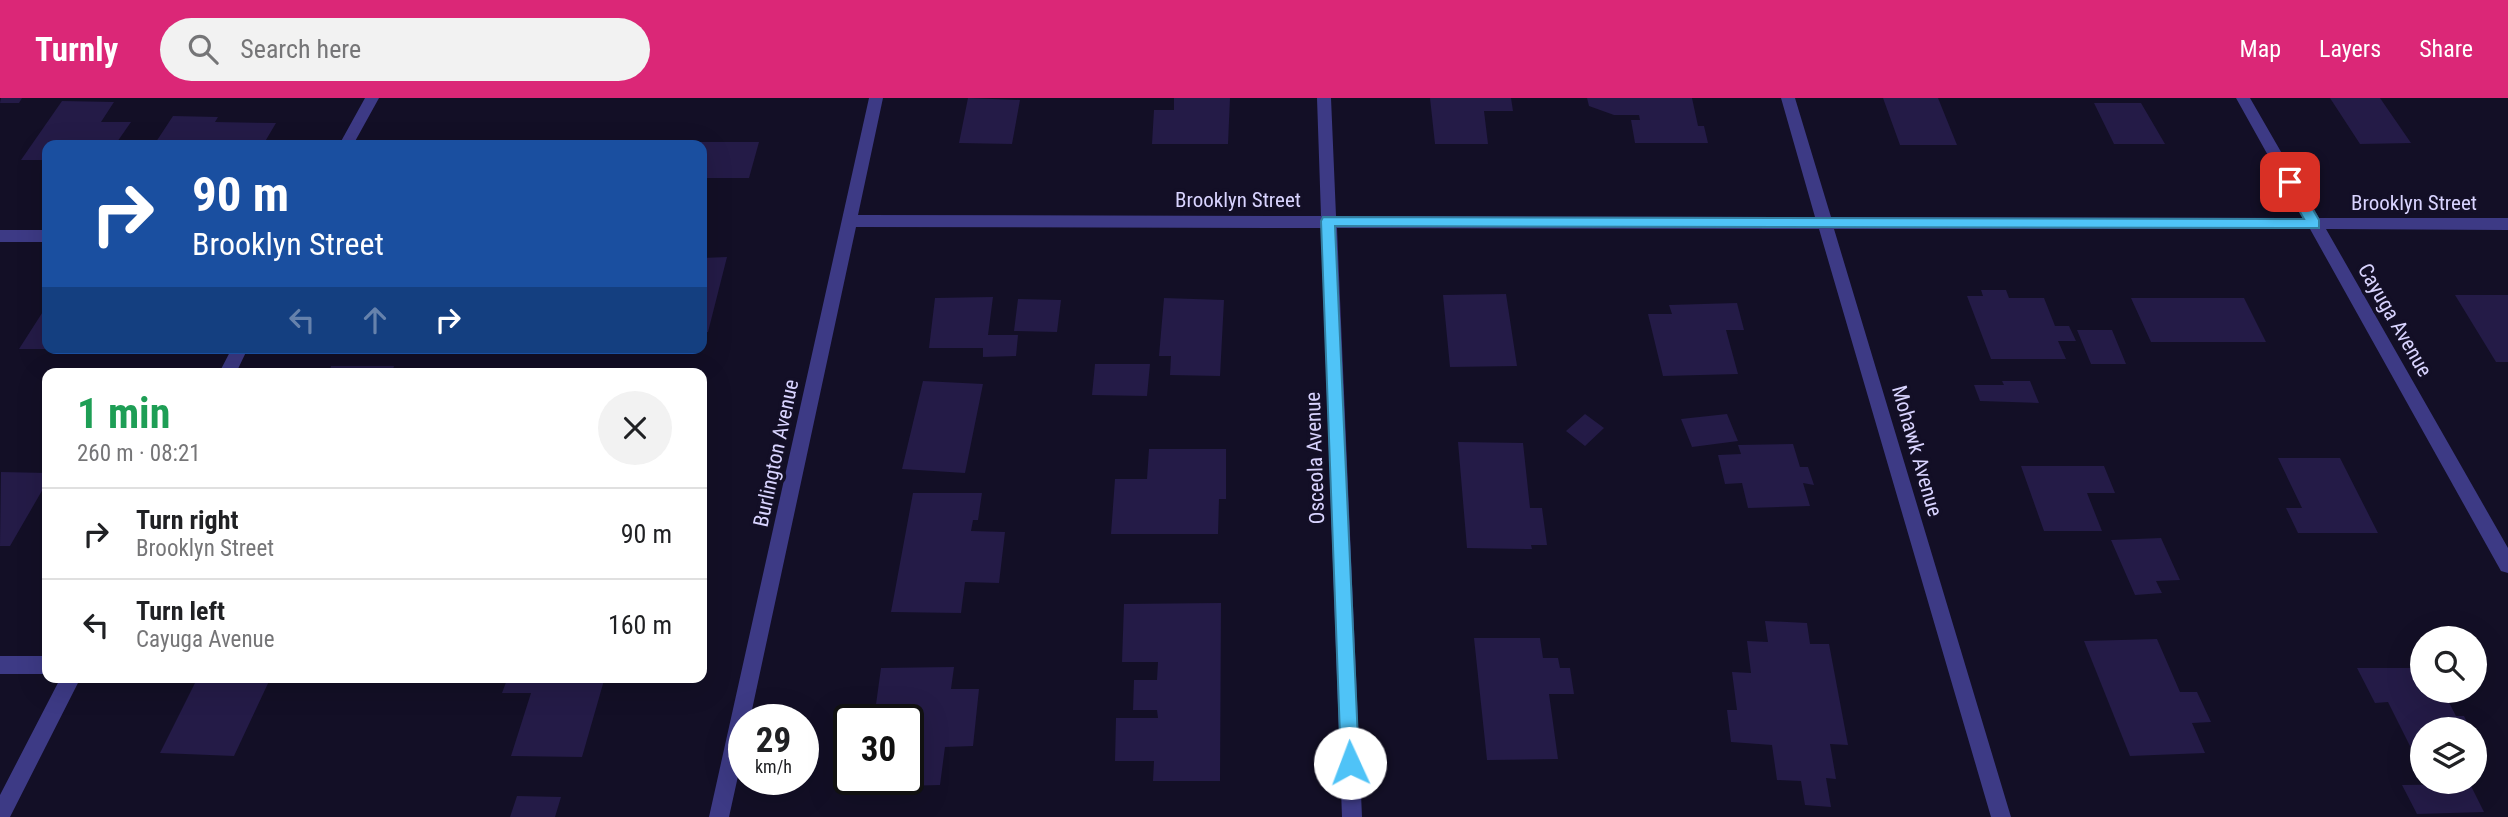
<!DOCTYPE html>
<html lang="en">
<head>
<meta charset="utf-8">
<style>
	body { margin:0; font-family:"Roboto Condensed",sans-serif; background:#f2f2f2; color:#202124; height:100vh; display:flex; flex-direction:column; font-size:26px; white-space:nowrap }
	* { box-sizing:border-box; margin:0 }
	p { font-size:23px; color:#757577 }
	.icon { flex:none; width:38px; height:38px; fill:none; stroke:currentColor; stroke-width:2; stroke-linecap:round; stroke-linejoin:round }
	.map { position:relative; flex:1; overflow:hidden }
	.drawer { position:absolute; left:42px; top:270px; width:665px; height:315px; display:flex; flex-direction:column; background:#fff; border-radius:14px; box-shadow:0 7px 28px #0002 }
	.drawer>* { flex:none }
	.guide { position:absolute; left:42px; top:42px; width:665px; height:214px; border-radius:14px; box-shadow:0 7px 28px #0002; background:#1a4fa0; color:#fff; overflow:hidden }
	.tools { position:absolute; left:2410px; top:528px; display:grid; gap:14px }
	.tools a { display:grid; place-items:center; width:77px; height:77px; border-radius:50%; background:#fff; box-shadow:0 7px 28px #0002; font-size:35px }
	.speed { position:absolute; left:728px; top:606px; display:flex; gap:14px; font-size:35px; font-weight:700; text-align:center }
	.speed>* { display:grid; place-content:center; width:91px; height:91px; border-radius:50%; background:#fff; box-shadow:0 7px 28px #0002; line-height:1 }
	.speed small { font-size:18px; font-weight:400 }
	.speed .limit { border:4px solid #111; border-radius:10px; background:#fff; color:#111 }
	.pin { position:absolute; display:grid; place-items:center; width:60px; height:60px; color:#fff; margin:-30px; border-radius:14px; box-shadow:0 4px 10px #0006 }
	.me { position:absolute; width:77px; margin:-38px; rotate:358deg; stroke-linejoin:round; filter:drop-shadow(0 0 5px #0008) }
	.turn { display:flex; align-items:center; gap:24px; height:147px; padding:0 35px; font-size:32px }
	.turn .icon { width:91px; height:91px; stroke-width:2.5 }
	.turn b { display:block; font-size:49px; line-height:60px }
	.lanes { display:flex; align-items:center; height:66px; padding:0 35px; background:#0003; justify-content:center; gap:35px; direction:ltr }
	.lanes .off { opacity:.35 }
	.round { display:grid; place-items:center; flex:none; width:74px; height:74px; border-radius:37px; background:#f2f2f2 }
	.head { display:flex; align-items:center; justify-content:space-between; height:119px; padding:0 35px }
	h1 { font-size:42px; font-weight:700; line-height:52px; color:#1e9e55 }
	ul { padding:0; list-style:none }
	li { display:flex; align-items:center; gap:21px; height:91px; padding:0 35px; border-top:2px solid #e0e0e0 }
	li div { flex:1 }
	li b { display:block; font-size:26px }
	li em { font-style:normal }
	header { display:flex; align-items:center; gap:42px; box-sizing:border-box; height:98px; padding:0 35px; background:#db2777; color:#fff }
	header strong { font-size:33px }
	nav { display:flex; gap:38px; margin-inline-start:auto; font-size:24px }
	.search { width:490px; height:63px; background:#f2f2f2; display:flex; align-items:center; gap:18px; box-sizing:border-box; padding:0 24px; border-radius:38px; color:#757577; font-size:26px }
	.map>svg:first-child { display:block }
	.building { fill:#241b47 }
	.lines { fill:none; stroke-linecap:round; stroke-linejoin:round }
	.minor { fill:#3d3a85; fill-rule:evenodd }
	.route { fill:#4fc3f7; stroke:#337fa1; stroke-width:2 }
	.labels { text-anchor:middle; stroke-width:7; stroke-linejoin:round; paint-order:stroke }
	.street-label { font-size:21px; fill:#d9d4ff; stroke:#130f26 }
</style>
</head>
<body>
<header>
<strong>Turnly</strong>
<div class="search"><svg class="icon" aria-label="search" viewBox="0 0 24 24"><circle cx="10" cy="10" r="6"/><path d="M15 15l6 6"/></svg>Search here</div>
<nav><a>Map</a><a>Layers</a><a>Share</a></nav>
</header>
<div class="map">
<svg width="2508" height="719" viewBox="0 0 2508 719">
	<rect width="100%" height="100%" fill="#130f26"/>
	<path class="building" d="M1 0H22L19 5H0Z
		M968 0 1020 2 1012 46 959 45Z
		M1174 0H1230L1228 46H1152L1154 12H1174Z
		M1430 0H1511L1513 13H1484L1488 46H1435Z
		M1587 0H1692L1698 28H1704L1708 45H1635L1631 22H1640L1639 17H1614L1589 8Z
		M1883 0H1938L1957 47H1900Z
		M2330 0H2380L2411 45 2360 46Z
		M62 3 114 4 101 24H131L115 47H47V62H21Z
		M2094 5H2141L2165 46H2114Z
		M173 18 218 19 215 24 276 25 263 47H154Z
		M508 42 506 47H438L440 43Z
		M557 43H645L643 47H555Z
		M693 44H759L749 80H702V47H692Z
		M727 159 708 234H702V160Z
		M1981 192H2006L2009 200H2044L2055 228H2069L2076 243H2058L2066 261H1991L1967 198H1983Z
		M1506 196 1517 268 1450 269 1443 197Z
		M2455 197H2508V264H2496Z
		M993 199 988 237H1018L1016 258 983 259V250H929L935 200Z
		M1164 200 1224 202 1220 278 1170 277 1171 258H1159Z
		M2131 200H2244L2266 244H2151Z
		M1018 201 1061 202 1057 234 1014 233Z
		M1737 205 1744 232H1726L1738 276 1663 278 1648 216H1672L1669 207Z
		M44 212H47V251H19Z
		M2077 232H2112L2126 266H2091Z
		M1095 266H1150L1147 298 1092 297Z
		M331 268H394L392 275H329Z
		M635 270H697L696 275H633Z
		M923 283 983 286 965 375 902 371Z
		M2002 283H2030L2039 305 1980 303 1974 287H2004Z
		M1585 316 1604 330 1585 348 1566 333Z
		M1727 316 1738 343 1692 349 1681 321Z
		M1458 344 1523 345 1530 410H1542L1547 447H1531L1532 451 1467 450Z
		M1793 346 1800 369H1808L1814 387 1803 385 1810 408 1748 410 1742 385 1725 386 1718 357 1741 356 1738 347Z
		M1149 351H1226V401H1219L1218 436H1111L1115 381H1147Z
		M2278 360H2340L2378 435H2298L2286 410H2302Z
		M2021 368H2104L2115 395H2087L2102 433H2044Z
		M1 374 47 375V384L10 448H0Z
		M913 395H982L978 422H973L971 433 1005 434 999 485 965 484 961 515 891 514Z
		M2161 440 2180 482 2156 483 2162 495 2135 497 2111 442Z
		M1221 505 1220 683H1153L1154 663H1115L1116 620H1158L1157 612H1133L1134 582H1157L1158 564H1122L1124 506Z
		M1765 523 1807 525 1810 546H1829L1848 647 1830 646 1836 681 1826 680 1831 709 1805 707 1801 683 1777 682 1772 647 1731 644 1727 612H1737L1732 574 1751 575 1747 543 1768 544Z
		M1474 540H1540L1543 560H1558L1560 570H1570L1574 596H1549L1558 661 1487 662Z
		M2157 541 2180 594H2197L2211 624 2192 625 2205 655 2130 658 2084 543Z
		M954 569 951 591H979L973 648 945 649 940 687 865 689 866 681H908V621H874L881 570Z
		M2357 570H2422V593H2443L2456 618H2464L2471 632H2422V658H2415L2388 604 2375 605Z
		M198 579H271L234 658 160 655Z
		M508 579H605L582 659 511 658 531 595H502Z
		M2470 686 2484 714 2417 716 2402 687Z
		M517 698 561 699 555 719H510Z"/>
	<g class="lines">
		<path class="minor" d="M365 0H379L353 47H339Z
			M869 0H883L858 117 1321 118 1317 0H1331L1336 118 1815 119 1781 0H1795L1831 119 2303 120 2236 0H2250L2319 120H2508V132L2326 131 2508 450V475L2501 473 2310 131H1834L2011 719H1991L1819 131 1337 130 1362 719H1342L1321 130 856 129 750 621H744V651L729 719H709Z
			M0 132H47V144H0Z
			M232 250H248L236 275H219Z
			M0 558H47V576H0Z
			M61 579H81L10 719H0V697Z"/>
	</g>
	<path class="route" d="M2290 79 2295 80 2319 122V130L1335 128 1359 665 1356 671 1350 674 1343 671 1341 665 1321 123 1323 119 2304 121 2283 84Z"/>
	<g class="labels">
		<g class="street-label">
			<text x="1238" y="109">Brooklyn Street</text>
			<text x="2414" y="112">Brooklyn Street</text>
			<text transform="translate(2395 222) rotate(60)" y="7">Cayuga Avenue</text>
			<text transform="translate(1917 353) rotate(74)" y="7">Mohawk Avenue</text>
			<text transform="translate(776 355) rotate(-78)" y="7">Burlington Avenue</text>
			<text transform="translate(1315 360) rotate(-92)" y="7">Osceola Avenue</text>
		</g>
	</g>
</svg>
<div class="tools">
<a><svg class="icon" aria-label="search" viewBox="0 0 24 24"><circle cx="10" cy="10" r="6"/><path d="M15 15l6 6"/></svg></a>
<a><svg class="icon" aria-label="layers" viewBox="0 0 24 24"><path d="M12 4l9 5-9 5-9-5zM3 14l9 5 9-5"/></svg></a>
</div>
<div class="speed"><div>29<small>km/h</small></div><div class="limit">30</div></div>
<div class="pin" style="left:2290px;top:84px;background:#d93025"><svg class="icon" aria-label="arrive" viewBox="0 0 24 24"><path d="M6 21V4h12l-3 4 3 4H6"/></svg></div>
<svg class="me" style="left:1350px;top:665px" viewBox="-20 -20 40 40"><circle r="19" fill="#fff"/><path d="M0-13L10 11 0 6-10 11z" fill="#4fc3f7"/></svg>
<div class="guide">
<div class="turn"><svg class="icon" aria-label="right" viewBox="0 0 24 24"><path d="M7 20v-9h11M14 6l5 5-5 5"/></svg><div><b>90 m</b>Brooklyn Street</div></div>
<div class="lanes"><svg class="icon off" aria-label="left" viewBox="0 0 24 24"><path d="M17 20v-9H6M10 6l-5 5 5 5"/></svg><svg class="icon off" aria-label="ahead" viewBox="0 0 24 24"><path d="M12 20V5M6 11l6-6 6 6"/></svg><svg class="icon" aria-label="right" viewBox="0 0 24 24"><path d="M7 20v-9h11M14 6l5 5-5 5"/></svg></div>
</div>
<section class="drawer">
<div class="head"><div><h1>1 min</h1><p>260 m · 08:21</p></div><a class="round"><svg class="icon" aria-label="close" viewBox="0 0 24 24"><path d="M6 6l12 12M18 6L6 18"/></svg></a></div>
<ul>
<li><svg class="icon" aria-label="right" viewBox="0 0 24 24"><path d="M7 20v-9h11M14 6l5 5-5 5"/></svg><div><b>Turn right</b><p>Brooklyn Street</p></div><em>90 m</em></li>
<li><svg class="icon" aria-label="left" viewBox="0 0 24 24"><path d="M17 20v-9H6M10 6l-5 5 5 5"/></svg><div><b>Turn left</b><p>Cayuga Avenue</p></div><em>160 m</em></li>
</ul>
</section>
</div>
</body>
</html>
